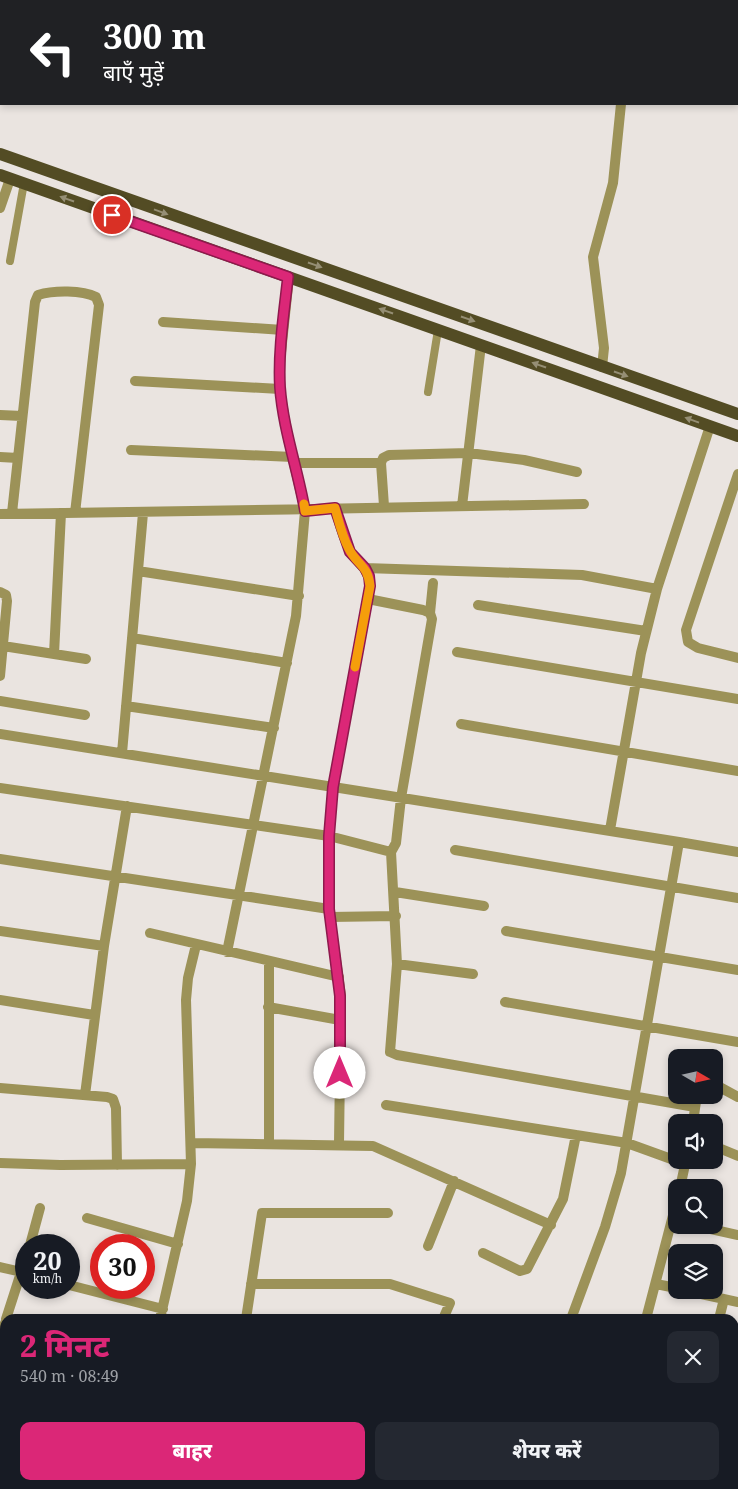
<!DOCTYPE html>
<html lang="hi">
<head>
<meta charset="utf-8">
<style>
	body { margin:0; font-family:"Noto Serif","Noto Sans Devanagari",serif; background:#242831; color:#f1f3f6; height:100vh; display:flex; flex-direction:column; font-size:19px; white-space:nowrap }
	* { box-sizing:border-box; margin:0 }
	p { font-size:16px; color:#9ea1a6 }
	.icon { flex:none; width:28px; height:28px; fill:none; stroke:currentColor; stroke-width:2; stroke-linecap:round; stroke-linejoin:round }
	.map { position:relative; flex:1; overflow:hidden }
	.details { position:absolute; left:0px; top:1314px; width:739px; height:176px; display:flex; flex-direction:column; background:#171b24; border-radius:15px 15px 0 0; box-shadow:0 2px 8px #0003 }
	.details>* { flex:none }
	.guide { position:absolute; left:0px; top:0px; width:739px; height:105px; box-shadow:0 2px 8px #0003; background:#202124; color:#fff; overflow:hidden }
	.needle { width:32px; rotate:99deg }
	.buttons { position:absolute; left:668px; top:1049px; display:grid; gap:10px }
	.buttons a { display:grid; place-items:center; width:55px; height:55px; border-radius:10px; background:#171b24; box-shadow:0 2px 8px #0003; font-size:25px }
	.speed { position:absolute; left:15px; top:1234px; display:flex; gap:10px; font-size:25px; font-weight:700; text-align:center }
	.speed>* { display:grid; place-content:center; width:65px; height:65px; border-radius:50%; background:#171b24; box-shadow:0 2px 8px #0003; line-height:1 }
	.speed small { font-size:12px; font-weight:400 }
	.speed .limit { border:8px solid #d22; background:#fff; color:#111 }
	.pin { position:absolute; display:grid; place-items:center; width:42px; height:42px; color:#fff; margin:-21px; border:2px solid #fff; border-radius:50%; box-shadow:0 1px 5px #0007 }
	.me { position:absolute; width:55px; margin:-28px; rotate:0deg; stroke-linejoin:round; filter:drop-shadow(0 0 4px #0008) }
	.turn { display:flex; align-items:center; gap:18px; height:105px; padding:0 20px; font-size:22px }
	.turn .icon { width:65px; height:65px; stroke-width:2.5 }
	.turn b { display:block; font-size:35px; line-height:42px }
	.round { display:grid; place-items:center; flex:none; width:52px; height:52px; border-radius:10px; background:#242831 }
	.headline { display:flex; align-items:center; justify-content:space-between; height:85px; padding:0 20px }
	h1 { font-size:30px; font-weight:800; line-height:38px; color:#db2777 }
	.cta { display:flex; gap:10px; margin-top:auto; padding:10px 20px }
	.cta a { flex:1; height:58px; border-radius:10px; background:#db2777; color:#fff; font-size:20px; font-weight:800; line-height:58px; text-align:center }
	.cta a+a { background:#242831; color:#f1f3f6 }
	.map>svg:first-child { display:block }
	.lines { fill:none; stroke-linecap:round; stroke-linejoin:round }
	.lane { stroke:#9c9258; stroke-width:8 }
	.street { stroke:#9c9258; stroke-width:10 }
	.primary { stroke:#534c24; stroke-width:12 }
	.oneway { fill:#958e74 }
	.route-casing { stroke:#8e194d; stroke-width:12 }
	.route { stroke:#db2777; stroke-width:9 }
	.slow { stroke:#f59e0b; stroke-width:9 }
</style>
</head>
<body>
<div class="map">
<svg width="738" height="1489" viewBox="0 0 738 1489">
	<rect width="100%" height="100%" fill="#eae4e0"/>
	<g class="lines">
		<path class="lane" d="M10 261 24 183
			M428 392 438 330"/>
		<path class="street" d="M635 1 636 0
			M0 208 10 179
			M163 322 283 330
			M602 367 604 348 593 257 613 183 621 104
			M135 381 280 389
			M0 415 22 416
			M131 450 293 457
			M0 457 18 458
			M294 463H381
			M738 474 686 630 688 642 698 648 738 658
			M384 506 381 463 383 458 389 455 469 453 524 460 577 472
			M462 506 481 345
			M335 508C339 522 342 536 349 549 357 565 368 565 370 586L333 787 329 836V909L341 996 339 1143
			M12 513 35 302 38 295C54 290 82 290 96 297L99 305 75 513
			M0 514C195 512 389 507 584 504
			M365 568 582 575 657 589
			M138 571 299 596
			M0 592 6 595 7 601 0 676
			M368 599 423 610 430 613 432 619 401 798 396 843 391 852 397 964 390 1052 397 1055 695 1107
			M478 605 646 631
			M430 613 433 583
			M132 638 287 663
			M3 646 86 659
			M457 652 738 699
			M54 654 61 513
			M0 701 85 715
			M126 706 274 728
			M461 724 738 771
			M0 734 679 842
			M122 753 143 513
			M0 788 329 836 391 852
			M610 830 641 653 657 589 710 426
			M455 850 738 898
			M0 859 329 909
			M395 892 484 906
			M330 917 396 916
			M0 931 104 946
			M506 931 738 970
			M150 933 339 977
			M227 952 296 616 305 511 287 434 280 389V362L289 277
			M269 962V1143
			M397 964 473 974
			M0 1000 94 1015
			M505 1002 738 1042
			M268 1007 340 1020
			M714 1084 738 1097
			M0 1088 107 1097 113 1099 116 1108 117 1165
			M85 1095 104 946 127 806
			M386 1105 627 1143 685 1164
			M693 1122 697 1095
			M192 1143 373 1146 551 1225
			M714 1146 738 1156
			M0 1163 60 1165 191 1164
			M680 1188 686 1160
			M87 1218 178 1244
			M693 1225 738 1235
			M30 1245 40 1208
			M428 1246 454 1181
			M483 1253 520 1271 527 1269 563 1199 576 1135
			M0 1267 26 1273
			M251 1284H390L450 1303 443 1319
			M656 1284 676 1288
			M69 1285 163 1309
			M683 1290 738 1302
			M6 1319 26 1257
			M160 1319 187 1201 191 1164 186 1000 188 978 196 945
			M246 1319 262 1213H388
			M571 1319 605 1227 621 1173 679 842 738 852
			M646 1319 676 1204
			M719 1319 724 1299
			M0 1338 5 1323
			M0 1386 5 1391
			M734 1467 738 1468
			M100 1485 104 1489
			M210 1485 227 1489
			M355 1485 364 1489
			M114 1489 116 1485
			M302 1489 303 1485
			M384 1489 385 1485
			M517 1489 518 1485
			M594 1489 595 1485
			M667 1489 668 1485"/>
		<path class="primary" d="M0 154 738 414
			M0 175 738 436"/>
	</g>
	<defs><path id="oneway-solid" d="M-6-.8H1V-3.2L6.5 0L1 3.2V.8H-6Z" transform="scale(1.25)"/></defs>
	<g class="oneway">
		<use href="#oneway-solid" transform="translate(67 199) rotate(-161)"/>
		<use href="#oneway-solid" transform="translate(161 212) rotate(20)"/>
		<use href="#oneway-solid" transform="translate(315 265) rotate(19)"/>
		<use href="#oneway-solid" transform="translate(386 311) rotate(-161)"/>
		<use href="#oneway-solid" transform="translate(468 319) rotate(19)"/>
		<use href="#oneway-solid" transform="translate(539 365) rotate(-161)"/>
		<use href="#oneway-solid" transform="translate(621 374) rotate(19)"/>
		<use href="#oneway-solid" transform="translate(692 420) rotate(-160)"/>
	</g>
	<g class="lines">
		<g class="route-casing">
			<path id="route" d="M112 215 288 277C284 313 278 351 280 387 283 429 298 470 305 511L335 508 350 552 365 568 369 576 370 586 333 787 329 836V909L340 996V1073"/>
		</g>
		<use href="#route" class="route"/>
		<path class="slow" d="M304 504 305 511 335 508C339 522 342 536 349 549 357 565 368 565 370 586L355 667"/>
	</g>
</svg>
<div class="buttons">
<a><svg class="needle" viewBox="-14 -14 28 28"><path d="M0-13l5 13h-10z" fill="#e53935"/><path d="M0 13l5-13h-10z" fill="#9ea1a6"/></svg></a>
<a><svg class="icon" aria-label="sound" viewBox="0 0 24 24"><path d="M4 9h4l5-4v14l-5-4H4zM17 9q2 3 0 6"/></svg></a>
<a><svg class="icon" aria-label="search" viewBox="0 0 24 24"><circle cx="10" cy="10" r="6"/><path d="M15 15l6 6"/></svg></a>
<a><svg class="icon" aria-label="layers" viewBox="0 0 24 24"><path d="M12 4l9 5-9 5-9-5zM3 14l9 5 9-5"/></svg></a>
</div>
<div class="speed"><div>20<small>km/h</small></div><div class="limit">30</div></div>
<div class="pin" style="left:112px;top:215px;background:#d93025"><svg class="icon" aria-label="arrive" viewBox="0 0 24 24"><path d="M6 21V4h12l-3 4 3 4H6"/></svg></div>
<svg class="me" style="left:340px;top:1073px" viewBox="-20 -20 40 40"><circle r="19" fill="#fff"/><path d="M0-13L10 11 0 6-10 11z" fill="#db2777"/></svg>
<div class="guide">
<div class="turn"><svg class="icon" aria-label="left" viewBox="0 0 24 24"><path d="M17 20v-9H6M10 6l-5 5 5 5"/></svg><div><b>300 m</b>बाएँ मुड़ें</div></div>
</div>
<section class="details">
<div class="headline"><div><h1>2 मिनट</h1><p>540 m · 08:49</p></div><a class="round"><svg class="icon" aria-label="close" viewBox="0 0 24 24"><path d="M6 6l12 12M18 6L6 18"/></svg></a></div>
<div class="cta"><a>बाहर</a><a>शेयर करें</a></div>
</section>
</div>
</body>
</html>
